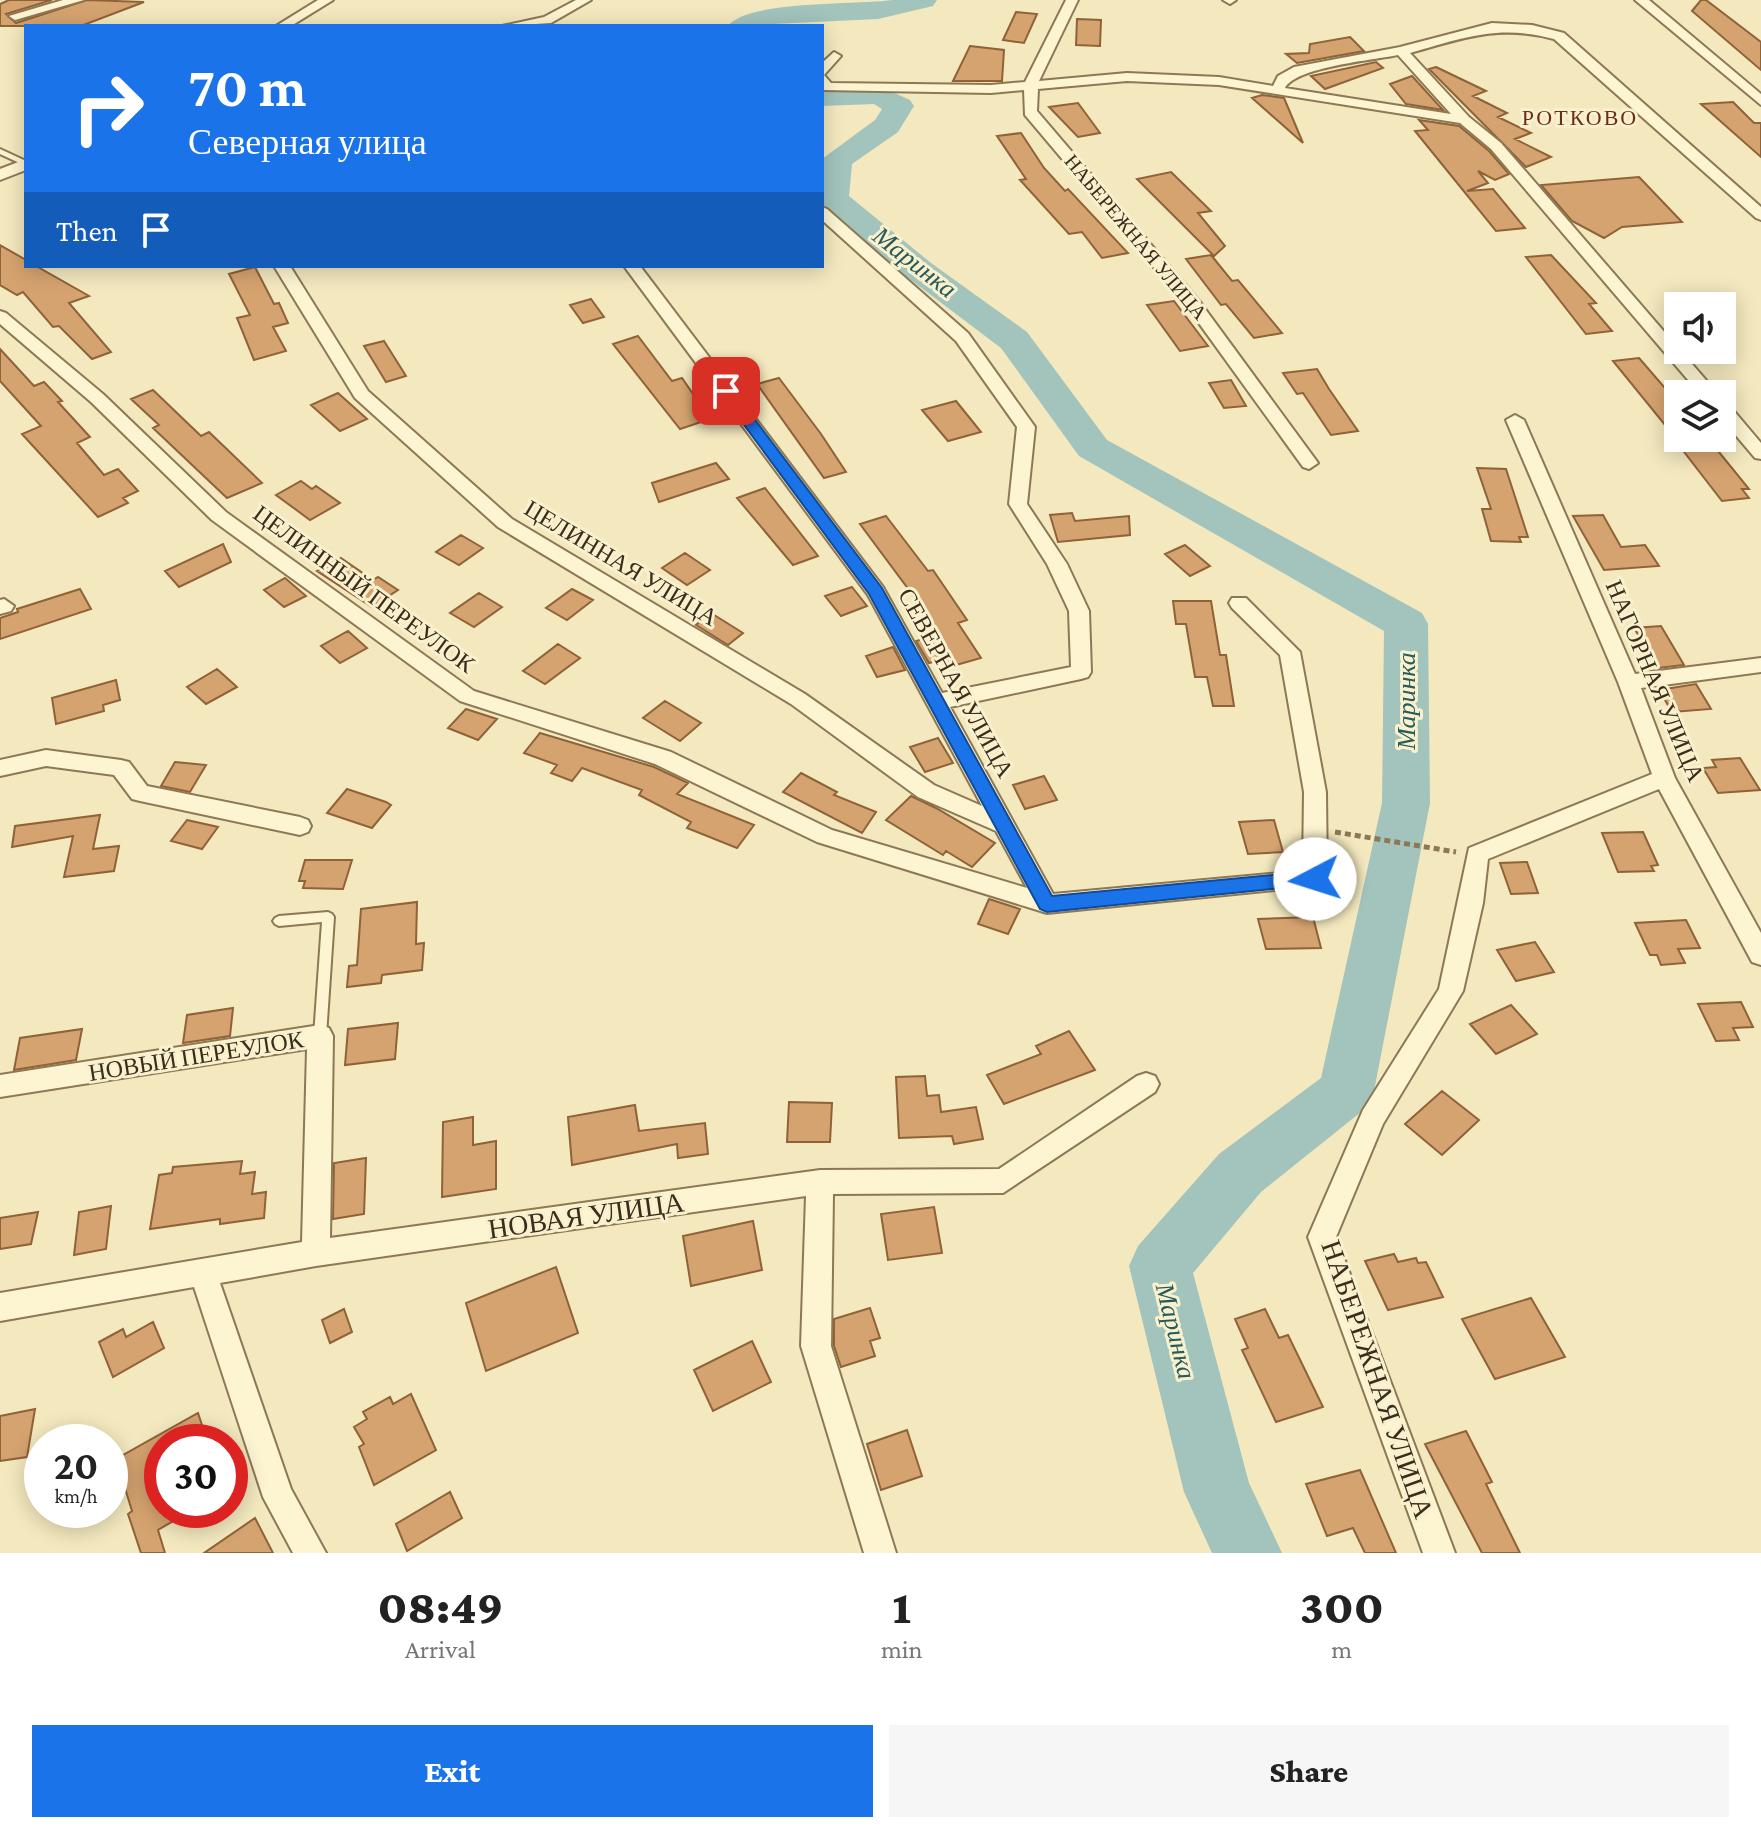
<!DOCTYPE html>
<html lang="en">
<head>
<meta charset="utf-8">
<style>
	body { margin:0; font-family:"Crimson Pro",serif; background:#f6f6f6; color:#222; height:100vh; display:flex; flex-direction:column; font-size:30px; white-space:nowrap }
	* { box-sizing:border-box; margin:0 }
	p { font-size:26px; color:#767676 }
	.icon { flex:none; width:44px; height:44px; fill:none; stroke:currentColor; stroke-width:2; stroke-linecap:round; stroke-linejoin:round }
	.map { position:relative; height:1553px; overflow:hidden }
	.drawer { display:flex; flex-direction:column; background:#fff; flex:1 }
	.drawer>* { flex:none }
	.top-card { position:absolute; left:24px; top:24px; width:800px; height:244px; border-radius:0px; box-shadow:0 4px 20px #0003; background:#1a73e8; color:#fff; overflow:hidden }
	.buttons { position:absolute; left:1664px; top:292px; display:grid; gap:16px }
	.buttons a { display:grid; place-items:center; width:72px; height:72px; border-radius:0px; background:#fff; box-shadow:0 4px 20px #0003; font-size:40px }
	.speed { position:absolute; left:24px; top:1424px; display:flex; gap:16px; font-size:40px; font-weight:700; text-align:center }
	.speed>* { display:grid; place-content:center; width:104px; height:104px; border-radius:50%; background:#fff; box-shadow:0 4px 20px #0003; line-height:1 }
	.speed small { font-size:20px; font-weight:400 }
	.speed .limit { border:12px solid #d22; background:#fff; color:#111 }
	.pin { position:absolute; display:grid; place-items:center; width:68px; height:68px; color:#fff; margin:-34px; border-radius:16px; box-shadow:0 4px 12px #0006 }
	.me { position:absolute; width:88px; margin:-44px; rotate:265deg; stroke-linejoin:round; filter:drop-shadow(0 0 6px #0008) }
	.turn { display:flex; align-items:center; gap:28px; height:168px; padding:0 32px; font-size:36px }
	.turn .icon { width:104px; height:104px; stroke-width:2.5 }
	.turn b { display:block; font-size:56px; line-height:68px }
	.then { display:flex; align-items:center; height:76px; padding:0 32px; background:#0003; gap:16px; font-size:30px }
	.eta { display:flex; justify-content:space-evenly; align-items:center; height:136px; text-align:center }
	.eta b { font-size:48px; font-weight:800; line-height:56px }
	.button { display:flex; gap:16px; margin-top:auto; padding:16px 32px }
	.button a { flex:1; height:92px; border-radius:0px; background:#1a73e8; color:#fff; font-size:32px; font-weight:800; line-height:92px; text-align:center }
	.button a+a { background:#f6f6f6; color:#222 }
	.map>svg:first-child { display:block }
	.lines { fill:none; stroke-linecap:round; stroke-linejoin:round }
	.river { fill:#a2c4bd; fill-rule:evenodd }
	.building { fill:#d5a36f; stroke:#8f6238; stroke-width:2 }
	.service-casing { stroke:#8d7854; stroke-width:4 }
	.minor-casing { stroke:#8d7854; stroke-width:4 }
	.tertiary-casing { stroke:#8d7854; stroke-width:4 }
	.path { stroke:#8d7854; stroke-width:5; stroke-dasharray:6 4; stroke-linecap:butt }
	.service { fill:#fdf4d2; fill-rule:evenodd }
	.minor { fill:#fdf4d2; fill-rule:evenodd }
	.tertiary { fill:#fdf4d2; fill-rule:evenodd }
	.route { fill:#1a73e8; stroke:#114b97; stroke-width:2 }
	.labels { text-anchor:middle; stroke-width:6; stroke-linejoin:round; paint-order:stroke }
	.far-street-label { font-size:20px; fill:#3b2d1b; stroke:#f9f1ce }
	.far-neighbourhood-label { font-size:22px; letter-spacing:2px; fill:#6c2f15; stroke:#f9f1ce }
	.street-label { font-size:24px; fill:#3b2d1b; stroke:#f9f1ce }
	.water-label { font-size:26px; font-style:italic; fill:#285b5c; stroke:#f9f1ce }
	.near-street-label { font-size:28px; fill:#3b2d1b; stroke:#f9f1ce }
</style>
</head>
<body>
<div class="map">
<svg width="1761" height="1553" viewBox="0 0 1761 1553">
	<rect width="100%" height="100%" fill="#f3e8be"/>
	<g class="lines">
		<path class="river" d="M893 0H937L933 6 878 19 728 26C747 0 859 5 893 0Z
			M879 86 910 100 914 106 898 132 852 164 849 196 931 263 1027 332 1107 440 1422 613 1428 624 1430 803 1374 1091 1366 1108 1261 1192 1193 1273 1249 1483 1282 1553H1212L1184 1492 1129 1266 1138 1246 1219 1154 1321 1078 1382 803 1384 631 1079 456 1001 348 907 277 822 206V159L875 120 882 109 874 104 822 106V88Z"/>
	</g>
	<path class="building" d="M9 0H52L6 14 16 23 87 0 144 2 81 26H0V4Z
		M1701 0H1706L1761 42V70L1692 11Z
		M1016 12 1037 14 1024 43 1003 40Z
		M1077 19 1101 20 1100 46 1076 45Z
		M1350 37 1364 51 1297 63 1286 54 1309 53 1310 44Z
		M970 46 1004 50 1002 81H953Z
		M1376 62 1383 68 1325 89 1311 76Z
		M1436 67 1486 91 1473 96 1507 113 1498 117 1531 133 1515 139 1551 157 1526 167 1429 69Z
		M1412 76 1443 110 1406 104 1390 84Z
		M1262 95 1284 98 1303 143 1252 98Z
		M1733 102 1754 123H1761V157L1701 104Z
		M1078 103 1100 133 1078 137 1049 107Z
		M1419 120 1459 126 1489 151 1509 174 1495 180 1478 171 1488 183 1467 191 1493 189 1525 228 1496 231 1415 131 1428 130Z
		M1021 133 1044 168 1065 191 1068 189 1128 253 1102 258 1082 232 1069 234 1020 180 1026 179 997 136Z
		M1171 172 1211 211 1198 213 1225 246 1214 256 1137 179Z
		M1639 177 1682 222 1622 227 1604 238 1572 221 1541 185Z
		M0 245 26 260V266H36L89 296 69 303 111 352 92 359 59 326 53 327 23 292 17 295 0 285Z
		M1211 255 1232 281 1238 280 1282 333 1254 338 1226 304 1221 305 1186 259Z
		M1551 255 1596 303 1589 304 1612 331 1586 334 1526 257Z
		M255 267 274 304 279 303 288 323 273 327 286 351 254 360 237 318 250 315 229 274Z
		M591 299 604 317 583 323 570 305Z
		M1174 301 1208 346 1180 351 1147 305Z
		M638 336 672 381 682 378 710 419 680 429 613 344Z
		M384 341 406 376 386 382 364 346Z
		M0 349 34 386 44 382 62 401 58 402 90 437 77 443 104 475 118 469 138 491 123 498 128 503 98 517 22 434 41 426 0 381Z
		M1639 358 1678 403V441L1613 361Z
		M1317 369 1329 389 1358 431 1331 435 1303 393 1297 394 1283 373Z
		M779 378 821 434 846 472 824 478 757 384Z
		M1231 380 1246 406 1224 408 1209 383Z
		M153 390 201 436 209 432 262 483 227 498 153 428 159 425 131 399Z
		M338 393 367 419 340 431 311 405Z
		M956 401 981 432 948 441 922 410Z
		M1710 441 1749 489H1742L1749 498 1722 501 1678 444Z
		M716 463 729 479 659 502 652 483Z
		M1477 468 1506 469 1528 537H1519L1521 542 1491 541 1482 509H1491Z
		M301 481 312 489 316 486 340 503 310 520 276 495Z
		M765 488 818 556 793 565 737 498Z
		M1072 513 1075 521 1129 516 1130 535 1058 542 1050 515Z
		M1603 515 1621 547 1645 545 1659 566 1604 570 1573 516Z
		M886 516 928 571 933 570 967 620 958 623 981 658 949 667 944 659 929 663 916 641 930 637 919 620 929 617 860 524Z
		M461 535 483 548 459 565 436 552Z
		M223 544 231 562 179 587 165 571Z
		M1185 545 1210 566 1190 576 1165 554Z
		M685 553 710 570 687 585 662 568Z
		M341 558 373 580 378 577 398 590 372 607 317 571Z
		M285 578 306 596 284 607 264 590Z
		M852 587 867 606 841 616 825 596Z
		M80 589 91 609 0 639V618L18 612 17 609Z
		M572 589 593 600 567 620 546 608Z
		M479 593 502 607 474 627 450 613Z
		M1173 601H1211L1220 655H1226L1234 706H1213L1207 677H1195L1186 624H1176Z
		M711 613 743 633 728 645 696 625Z
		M1661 626 1684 665 1658 668 1634 628Z
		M348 631 367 648 340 663 321 646Z
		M558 644 580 658 545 684 523 671Z
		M893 647 905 670 877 677 866 656Z
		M217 669 237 687 206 704 187 687Z
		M116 680 120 700 103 705 104 711 56 724 52 698Z
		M1696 684 1711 709 1672 712 1659 690Z
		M665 701 701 723 680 741 643 718Z
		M466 709 497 719 478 740 448 728Z
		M540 733 654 767 688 783 677 794 754 825 737 848 687 828 691 822 639 795 642 790 582 768 572 781 551 773 557 765 524 753Z
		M938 738 953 763 925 772 910 747Z
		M1740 758 1760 790 1718 793 1703 768 1716 767 1712 760Z
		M175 762 206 765 190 792 161 786Z
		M801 773 837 792 834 795 876 812 862 833 783 792Z
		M1044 776 1057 800 1025 809 1013 785Z
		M347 789 386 802 391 805 372 828 327 813Z
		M911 796 936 808 995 843 972 867 946 851 943 855 886 820Z
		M100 815 93 849 119 846 114 871 64 877 73 836 12 847 15 826Z
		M187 820 218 827 202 849 171 841Z
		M1274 820 1283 852 1248 854 1239 822Z
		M1643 832 1658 865 1651 866 1654 871 1618 872 1602 833Z
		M305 860H352L343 889 303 888 305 881H299Z
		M1527 862 1538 893 1511 894 1500 863Z
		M989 899 1020 909 1008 934 978 924Z
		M417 902 416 944 424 943 422 970 382 975 381 983 347 987 349 966 357 965 361 909Z
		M1313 917 1321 948 1266 949 1258 919Z
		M1686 920 1700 948 1678 949 1685 963 1661 965 1657 955H1650L1635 923Z
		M1535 942 1554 972 1516 981 1497 950Z
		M1741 1002 1753 1027 1733 1028 1739 1040 1716 1041 1698 1004Z
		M1511 1005 1537 1034 1496 1054 1470 1024Z
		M233 1008 230 1036 183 1043 187 1015Z
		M398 1023 395 1059 345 1065 348 1029Z
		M82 1029 76 1060 14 1070 20 1038Z
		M1069 1031 1095 1070 1004 1104 987 1075 1041 1054 1036 1046Z
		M925 1076 927 1096 939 1095 941 1112 976 1107 983 1139 954 1144 952 1136 899 1138 896 1077Z
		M1442 1091 1479 1120 1442 1155 1405 1124Z
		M789 1102 832 1103 830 1142H787Z
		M635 1105 639 1131 705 1123 708 1154 678 1158 677 1144 572 1165 568 1117Z
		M473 1117V1145L496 1141V1189L442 1197 443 1122Z
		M366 1158 364 1214 333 1219 334 1163Z
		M242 1161 240 1174 255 1172 252 1194 266 1192 264 1218 220 1224V1219L150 1229 159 1175 172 1173 173 1167Z
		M111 1206 106 1249 74 1255 79 1212Z
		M934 1207 942 1253 888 1260 881 1214Z
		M38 1212 31 1244 0 1249V1218Z
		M753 1221 762 1270 691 1286 683 1236Z
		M1394 1254 1398 1262 1416 1258 1418 1263 1426 1262 1443 1297 1388 1310 1365 1261Z
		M556 1267 578 1333 486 1371 466 1303Z
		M1531 1298 1565 1357 1495 1379 1462 1319Z
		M870 1308 880 1338 870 1341 875 1356 841 1367 834 1346V1319Z
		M344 1309 352 1332 330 1343 322 1320Z
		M1265 1309 1279 1338 1288 1335 1323 1407 1276 1422 1242 1350 1248 1348 1235 1319Z
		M153 1322 164 1348 113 1377 99 1342 123 1329 126 1337Z
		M752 1341 771 1382 713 1411 694 1370Z
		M411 1394 436 1450 374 1485 359 1447 364 1444 354 1427 367 1419 363 1412 390 1397 393 1404Z
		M35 1409 27 1457 0 1461V1416Z
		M198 1413 206 1437 197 1442H162V1510H192L158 1530 165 1553H141L128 1514 132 1511 116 1459Z
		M907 1430 922 1476 881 1490 867 1444Z
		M1466 1431 1492 1482 1486 1484 1520 1553H1482L1425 1444Z
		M1360 1470 1396 1553H1365L1353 1528 1327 1536 1306 1484Z
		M450 1492 462 1518 407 1551 396 1524Z
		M255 1518 273 1553H204Z"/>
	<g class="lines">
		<g class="service-casing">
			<path id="service" d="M0 149 26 161V166L0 154Z
				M328 912 332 914 334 917 326 1036 324 1040 320 1041 316 1040 314 1036 322 922 279 926 275 924 273 921 275 918 279 916Z"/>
		</g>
		<g class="minor-casing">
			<path id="minor" d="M63 0H84L15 20 9 16Z
				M318 0H333L291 26H276Z
				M576 0H591L551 23 502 26 544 17Z
				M1066 0H1078L1039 81 1127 73 1219 77 1273 86 1278 76 1294 67 1400 47 1492 23 1532 25 1564 33 1761 207V220L1756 218 1554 39C1498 24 1464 38 1410 53L1469 117 1501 143 1718 394H1700L1491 149 1460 123 1219 85 1127 81 1038 89 1037 111 1200 302 1318 463 1309 469 1303 467 1188 308 1025 115 1024 90 991 93 822 90V63L834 52 841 56 824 75 831 83 991 85 1025 82ZM1398 55 1451 114 1285 88C1296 67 1374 60 1398 55Z
				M1223 0H1236L1230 4Z
				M1635 0H1649L1761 94V105Z
				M822 207 827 209 968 333 1035 427 1027 504 1067 564 1089 611 1091 672 1088 677 1081 679 950 707 1053 894 1303 871 1304 792 1280 655 1232 608 1229 603 1232 598H1246L1300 652 1326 792 1327 879 1323 885 1047 913 817 842 655 764 460 701 212 520 91 402 0 324V311L6 313 103 394 226 512 474 691 671 752 832 830 1027 888 996 831 918 797 791 704 498 527 355 398 274 266H290L368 391 512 519 805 694 934 785 982 806 868 595 624 266H640L883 587 942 693 1071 667 1069 611 1047 564 1009 504 1017 427 956 341 822 220Z
				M1722 403 1728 404 1761 443V459L1755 458 1722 419Z
				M1515 415 1524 420 1635 674 1761 658V672L1641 688 1675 778 1761 933V965L1752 962 1659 789 1488 859 1483 903 1463 991 1383 1124 1336 1237 1455 1553H1423L1308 1237 1363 1110 1439 989 1469 848 1652 774 1618 682 1506 420Z
				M4 599 14 606 11 611 0 614V600Z
				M46 750 121 760 129 762 147 786 300 817 308 820 311 826 308 832 300 835 140 801 132 799 114 775 46 766 0 776V760Z
				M320 1025 329 1028 333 1036 330 1238 820 1170 999 1169 1137 1076 1146 1073 1155 1076 1159 1084 1155 1092 1003 1193 833 1194 831 1346 896 1553H864L801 1346 806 1196 316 1266 220 1283 291 1489 326 1553H293L263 1497 194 1287 0 1321V1293L302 1242 307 1049 0 1097V1075Z"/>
		</g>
		<g class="tertiary-casing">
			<path id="tertiary" d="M26 159V170L0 180V169Z"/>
		</g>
		<path class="path" d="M1335 832 1456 852"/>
		<use href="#service" class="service"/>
		<use href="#minor" class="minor"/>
		<use href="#tertiary" class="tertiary"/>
	</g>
	<path class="route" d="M726 387 731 388 882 588 1052 896 1315 871 1322 873 1325 879 1322 884 1047 912 1040 909 869 594 719 391Z"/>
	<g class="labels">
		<g class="far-street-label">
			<text transform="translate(1136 237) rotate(50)" y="7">НАБЕРЕЖНАЯ УЛИЦА</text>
		</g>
		<g class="far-neighbourhood-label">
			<text x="1580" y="125">РОТКОВО</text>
		</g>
		<g class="street-label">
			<text transform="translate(621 563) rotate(31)" y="8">ЦЕЛИННАЯ УЛИЦА</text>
			<text transform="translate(364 589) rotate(36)" y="8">ЦЕЛИННЫЙ ПЕРЕУЛОК</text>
			<text transform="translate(1655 681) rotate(67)" y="8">НАГОРНАЯ УЛИЦА</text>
			<text transform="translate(956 683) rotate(61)" y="8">СЕВЕРНАЯ УЛИЦА</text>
			<text transform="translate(196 1056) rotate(-9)" y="8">НОВЫЙ ПЕРЕУЛОК</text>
		</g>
		<g class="water-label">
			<text transform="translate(915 262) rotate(38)" y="9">Маринка</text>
			<text transform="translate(1406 701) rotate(-90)" y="9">Маринка</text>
			<text transform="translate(1176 1331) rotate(76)" y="9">Маринка</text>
		</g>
		<g class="near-street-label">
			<text transform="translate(586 1215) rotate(-8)" y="10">НОВАЯ УЛИЦА</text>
			<text transform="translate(1378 1379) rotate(71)" y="10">НАБЕРЕЖНАЯ УЛИЦА</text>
		</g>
	</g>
</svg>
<div class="buttons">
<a><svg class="icon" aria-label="sound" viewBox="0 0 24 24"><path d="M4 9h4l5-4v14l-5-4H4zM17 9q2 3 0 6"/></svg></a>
<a><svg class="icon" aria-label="layers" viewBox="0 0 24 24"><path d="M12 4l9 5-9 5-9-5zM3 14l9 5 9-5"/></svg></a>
</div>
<div class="speed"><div>20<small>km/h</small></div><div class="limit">30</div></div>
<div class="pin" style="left:726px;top:391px;background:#d93025"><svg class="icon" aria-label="arrive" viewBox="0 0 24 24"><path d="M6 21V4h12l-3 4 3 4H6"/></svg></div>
<svg class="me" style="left:1315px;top:879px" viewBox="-20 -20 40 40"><circle r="19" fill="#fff"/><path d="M0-13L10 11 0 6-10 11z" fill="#1a73e8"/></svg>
<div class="top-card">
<div class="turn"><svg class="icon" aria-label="right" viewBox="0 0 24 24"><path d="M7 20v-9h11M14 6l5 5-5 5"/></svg><div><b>70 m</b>Северная улица</div></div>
<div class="then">Then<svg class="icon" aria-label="arrive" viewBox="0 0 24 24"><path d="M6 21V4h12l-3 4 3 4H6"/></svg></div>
</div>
</div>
<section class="drawer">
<div class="eta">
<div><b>08:49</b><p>Arrival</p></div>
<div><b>1</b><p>min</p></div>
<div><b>300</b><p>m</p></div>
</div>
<div class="button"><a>Exit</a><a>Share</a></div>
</section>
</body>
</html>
